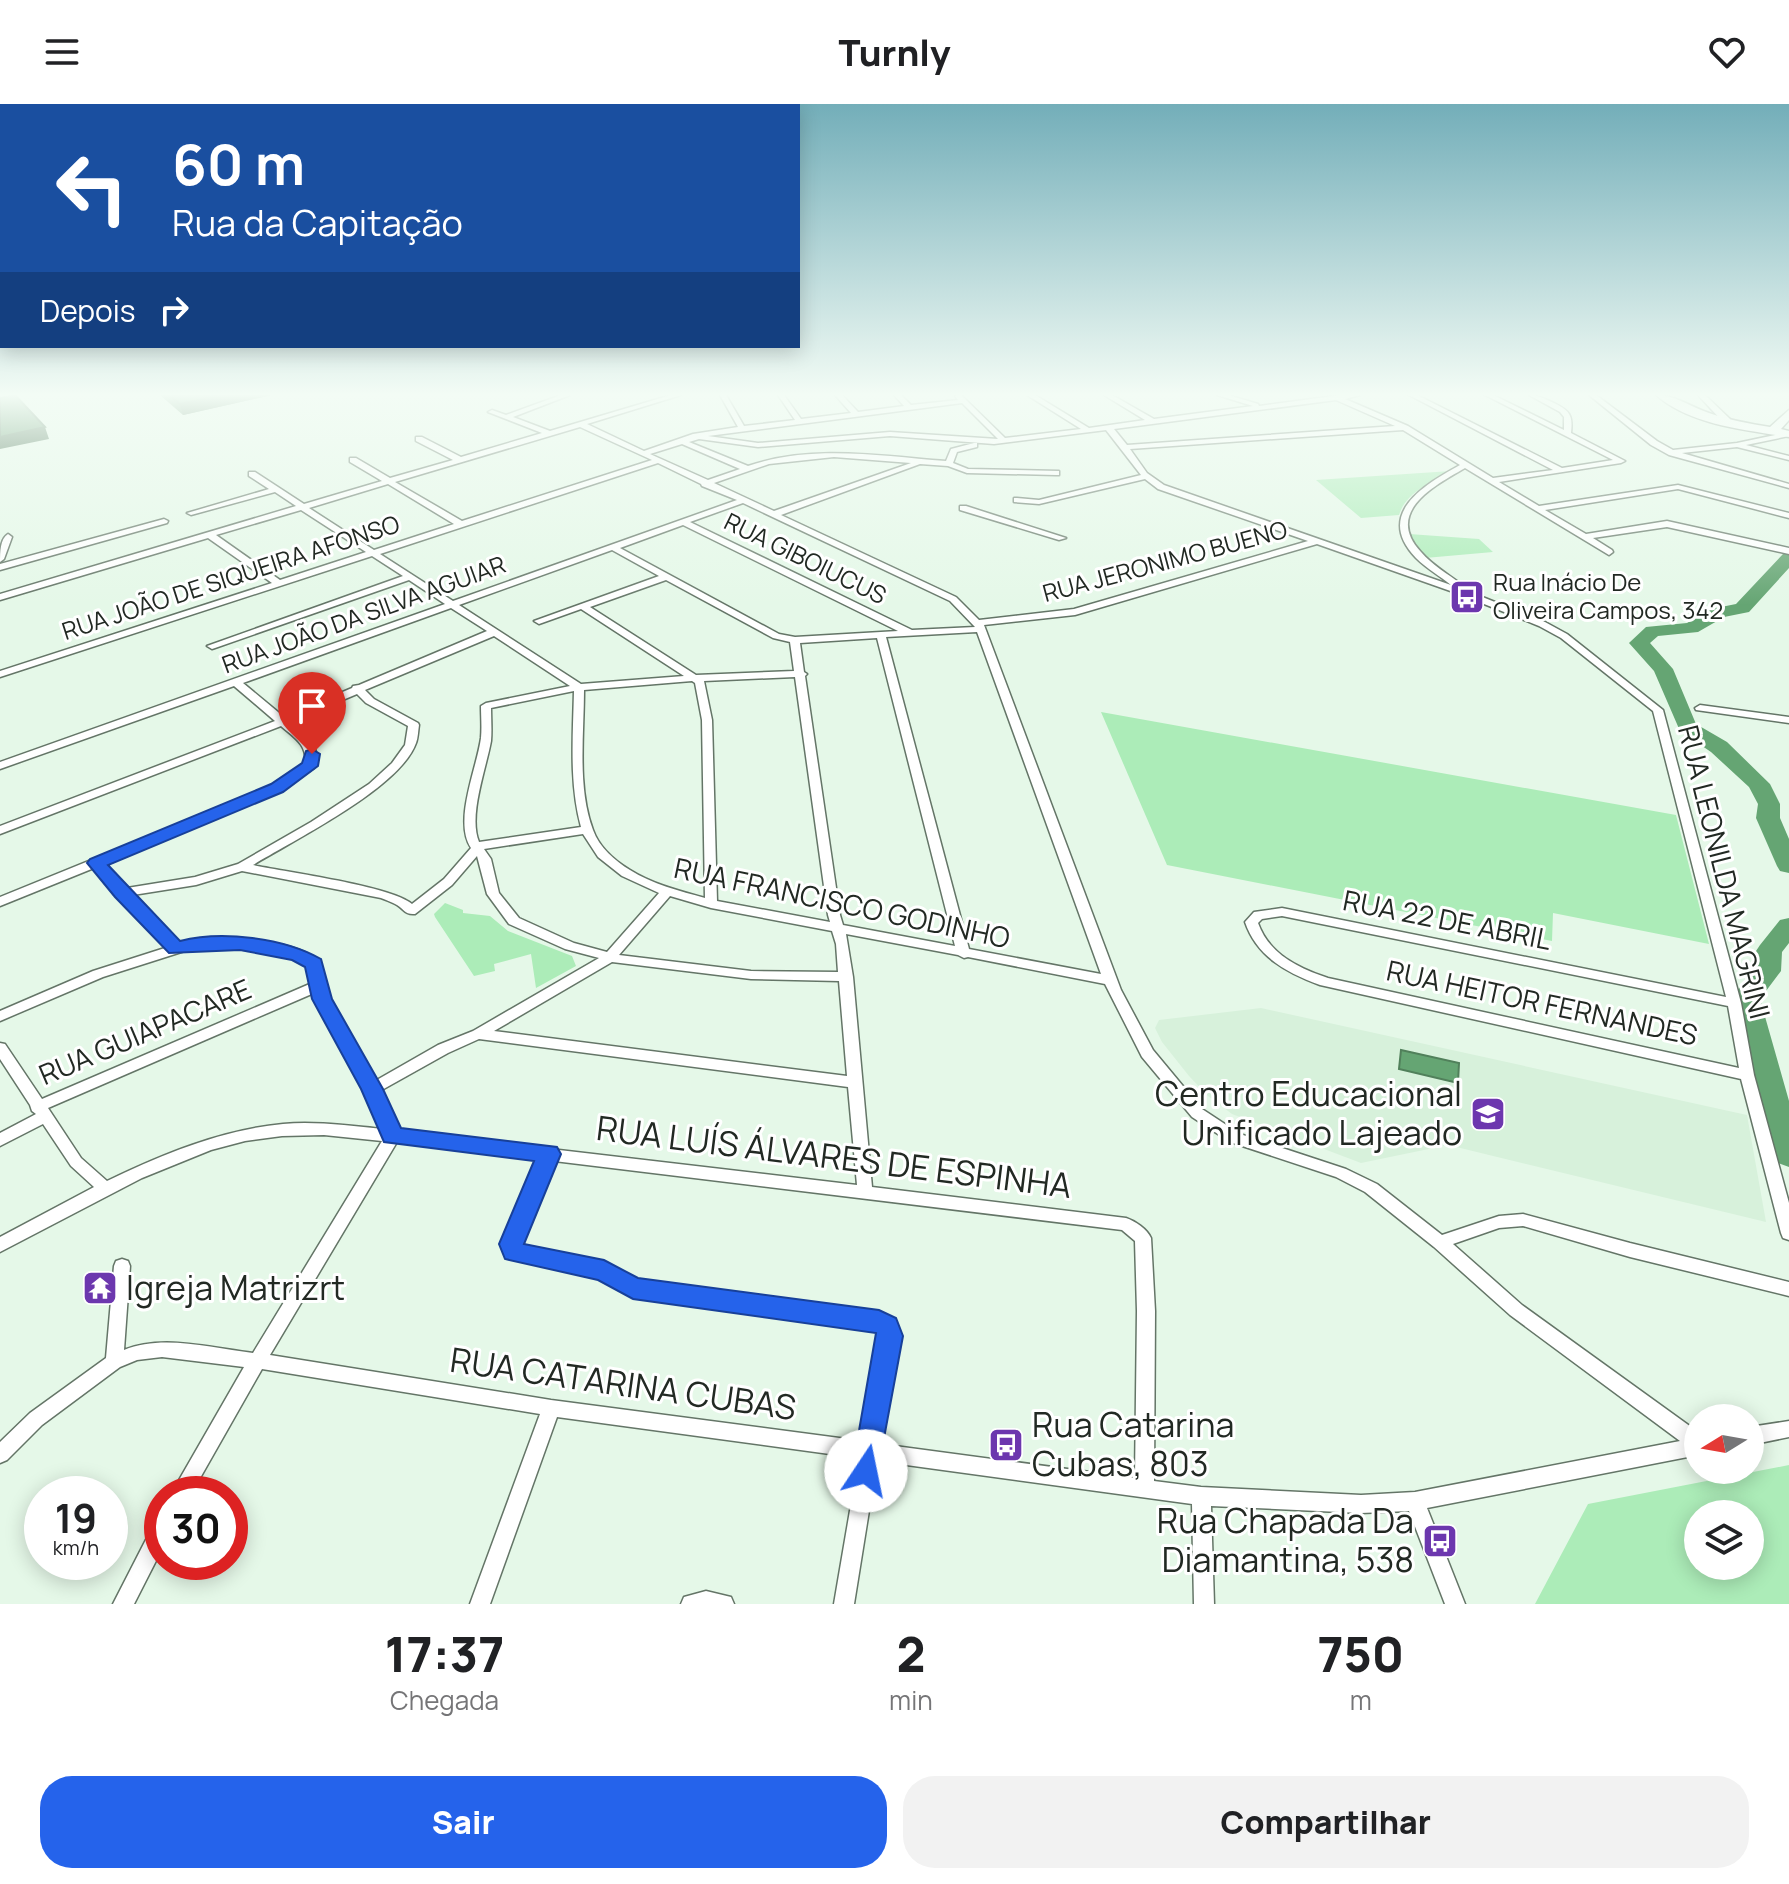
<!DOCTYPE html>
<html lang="pt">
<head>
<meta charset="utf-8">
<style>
	body { margin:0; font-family:Manrope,sans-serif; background:#f2f2f2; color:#202124; height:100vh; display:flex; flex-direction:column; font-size:30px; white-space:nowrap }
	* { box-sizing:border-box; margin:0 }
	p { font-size:26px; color:#757577 }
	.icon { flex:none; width:44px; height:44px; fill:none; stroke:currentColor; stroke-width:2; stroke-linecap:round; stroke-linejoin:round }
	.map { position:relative; height:1500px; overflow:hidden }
	.panel { display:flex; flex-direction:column; background:#fff; flex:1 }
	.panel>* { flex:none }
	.top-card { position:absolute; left:0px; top:0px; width:800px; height:244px; box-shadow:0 4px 20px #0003; background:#1a4fa0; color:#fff; overflow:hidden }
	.needle { width:52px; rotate:259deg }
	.tools { position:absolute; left:1684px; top:1300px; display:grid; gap:16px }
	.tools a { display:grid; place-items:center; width:80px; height:80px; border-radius:50%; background:#fff; box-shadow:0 4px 20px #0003; font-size:40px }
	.speed { position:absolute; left:24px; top:1372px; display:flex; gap:16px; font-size:40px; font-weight:700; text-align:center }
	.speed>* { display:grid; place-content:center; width:104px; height:104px; border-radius:50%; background:#fff; box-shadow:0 4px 20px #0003; line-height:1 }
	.speed small { font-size:20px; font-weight:400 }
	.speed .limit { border:12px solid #d22; background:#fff; color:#111 }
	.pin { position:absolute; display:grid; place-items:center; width:68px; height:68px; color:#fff; margin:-82px -34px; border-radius:50% 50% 50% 0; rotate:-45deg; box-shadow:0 0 8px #0007 }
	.pin .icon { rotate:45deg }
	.me { position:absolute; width:88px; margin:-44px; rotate:11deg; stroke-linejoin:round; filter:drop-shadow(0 0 6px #0008) }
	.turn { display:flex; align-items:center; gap:28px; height:168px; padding:0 40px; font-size:36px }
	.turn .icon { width:104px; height:104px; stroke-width:2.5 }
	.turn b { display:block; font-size:56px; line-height:68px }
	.then { display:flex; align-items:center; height:76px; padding:0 40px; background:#0003; gap:16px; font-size:30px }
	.eta { display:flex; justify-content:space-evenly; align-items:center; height:136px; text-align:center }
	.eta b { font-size:48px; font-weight:800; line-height:56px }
	.cta { display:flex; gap:16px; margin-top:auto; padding:16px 40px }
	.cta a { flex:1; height:92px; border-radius:32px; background:#2563eb; color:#fff; font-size:32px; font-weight:800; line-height:92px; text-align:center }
	.cta a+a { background:#f2f2f2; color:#202124 }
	header { display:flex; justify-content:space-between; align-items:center; height:104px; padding:0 40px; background:#fff; font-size:36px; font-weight:800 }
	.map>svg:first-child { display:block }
	.built { fill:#d7f1db }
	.green { fill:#acecb8; fill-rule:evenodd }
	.water { fill:#65a573; stroke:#51805b; stroke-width:2 }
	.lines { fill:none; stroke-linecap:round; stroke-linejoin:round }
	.river { fill:#65a573; fill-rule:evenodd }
	.minor-casing { stroke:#647567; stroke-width:3 }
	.secondary-casing { stroke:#647567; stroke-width:3 }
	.minor { fill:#fff; fill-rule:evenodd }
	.secondary { fill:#fff; fill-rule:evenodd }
	.wall { fill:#356c42 }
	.shaded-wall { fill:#2b5836 }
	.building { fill:#3e7d4d; stroke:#2b5836; stroke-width:2 }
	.route { fill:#2563eb; stroke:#184099; stroke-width:2 }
	.labels { text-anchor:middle; stroke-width:6; stroke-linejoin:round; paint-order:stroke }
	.far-street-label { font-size:24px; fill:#222923; stroke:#fff }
	.far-poi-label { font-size:24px; fill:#222923; stroke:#fff; text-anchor:start }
	.street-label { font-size:28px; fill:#222923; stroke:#fff }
	.near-poi-label { font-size:34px; fill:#222923; stroke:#fff; text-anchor:end }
	.near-street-label { font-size:34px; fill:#222923; stroke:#fff }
</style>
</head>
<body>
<header><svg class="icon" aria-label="menu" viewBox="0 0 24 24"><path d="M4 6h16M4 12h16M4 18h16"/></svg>Turnly<svg class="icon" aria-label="heart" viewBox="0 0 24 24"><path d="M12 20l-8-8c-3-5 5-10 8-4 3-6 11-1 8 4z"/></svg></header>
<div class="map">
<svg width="1789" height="1500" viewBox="0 0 1789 1500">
	<rect width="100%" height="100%" fill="#e5f8e8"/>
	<path class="built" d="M1261 904 1747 1011 1766 1118 1448 1041 1361 1059 1232 1010 1208 992 1189 972 1162 938 1155 924 1159 916Z"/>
	<path class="green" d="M1451 367C1431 379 1406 388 1399 411L1361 414 1316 376Z
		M1409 430 1479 435 1493 448 1425 454Z
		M1101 608 1676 711 1709 840 1553 809 1552 837 1167 761Z
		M445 799 463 806V809L490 812 508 827 572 852 576 862 536 884 531 850 494 860 495 867 474 872 435 813 434 810Z
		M1789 1361V1500H1535L1588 1400ZM1750 1410V1462H1698V1410Z"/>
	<path class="water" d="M1401 946 1459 959 1458 979 1399 965Z"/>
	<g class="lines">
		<path class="river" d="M1789 449V464L1749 508 1724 513 1698 528 1658 532 1650 539 1673 565 1696 620 1727 638 1770 680 1780 700V714L1789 735V769L1780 767 1777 762 1756 714 1758 700 1749 683 1711 648 1680 627 1654 567 1629 539 1646 523 1687 519 1711 505 1736 500 1783 450Z
			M1789 814V839L1782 848 1781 867 1760 895 1789 997V1063L1778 1059 1774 1051 1732 892 1753 869 1756 847 1760 841 1780 816Z"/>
		<g class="minor-casing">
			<path id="minor" d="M561 291H570L513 313 550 327 671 291H681L587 320 644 347 693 330 738 323 720 291H726L744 322 795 316 778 291H784L801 315 851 309 835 291H842L858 308 904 302 894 291H901L911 301 958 296 955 292 961 291 1005 334 1081 325 1027 291H1035L1089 324 1145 316 1104 291H1112L1154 315 1253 302 1217 291H1228L1258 300 1259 302 1341 291H1360L1345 295 1408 322 1493 374 1553 366 1409 291H1417L1562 364 1613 356 1485 291H1493L1564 326V313L1560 308 1529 291C1538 291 1545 295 1554 299 1570 307 1573 311 1571 329L1625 357 1621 359 1499 378 1539 402 1678 381 1789 409V414L1678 385 1545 406 1586 430 1667 417 1789 444V450L1667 423 1593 434 1612 446 1613 448 1609 451 1465 364C1434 382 1384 408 1421 448 1432 461 1448 470 1461 480L1463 482 1460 484 1545 518 1567 530 1663 606 1741 899 1754 971 1789 1099V1136L1783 1134 1781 1129 1741 975 1320 881C1287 869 1257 853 1245 818L1254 808 1282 804 1726 893 1653 607 1561 534 1539 522 1459 490 1317 440 1075 511 984 521 1121 886 1153 946 1202 1005 1240 1030 1346 1065 1377 1080 1442 1131 1499 1112 1523 1110 1630 1139 1789 1178V1192L1630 1153 1523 1122 1499 1124 1453 1140 1522 1201 1698 1328V1351L1427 1404 1465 1500H1445L1409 1407 1361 1409 1211 1402 1214 1500H1194L1192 1400 877 1357 854 1500H834L859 1354 557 1313 490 1500H470L540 1310 262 1265 191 1390H171L244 1263 162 1253 137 1256 120 1263 42 1321 7 1356 0 1359V1338L30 1309 106 1254 114 1162 116 1157 122 1155 128 1157 130 1162 124 1246C162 1230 212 1244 253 1249L382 1037 324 1031 282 1032 245 1037 211 1046 142 1074 0 1148V1133L94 1083 71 1062 43 1020 0 1042V1029L36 1010 32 1007 30 1001 0 955V939L5 940 42 995 312 879 308 862 293 853 274 849 240 844H194L103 873 0 917V907L93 867 168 843 121 793 117 792 116 787 94 764 0 802V793L273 682 305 661C308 641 295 634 281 622L0 730V722L275 617 234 582 0 665V658L445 500 409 476 215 544 212 545 207 542 403 472 372 452 0 573V567L272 479 208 434 0 496V490L296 402 275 388 191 411 187 409 269 385 249 372V368H255L304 400 382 377 350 358V354H356L390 374 453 356 416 337V333H422L461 353 542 329 488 308 492 306 506 311ZM1336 296 1395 322 1127 341 1114 325ZM962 299 998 335 890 328 758 339 708 332ZM580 323 652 356 462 417 395 378ZM1106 326 1141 371 1039 396 1017 394H1014V398L1039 400 1145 375 1158 385 1308 437 1074 505 979 516 956 493 781 411 920 360 948 362 967 369 1056 371H1059V367L968 365 953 359 957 348 977 343V339H974L951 345 946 357C881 352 811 340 748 362L689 338 699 335 758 343 890 332 994 340ZM1403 326 1460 361C1424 381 1374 410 1416 454 1427 465 1440 472 1451 481L1164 381 1147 369 1130 345ZM682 340 740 365 708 376 650 350ZM834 353 911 359 774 407 714 379 769 360ZM658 359 701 380 702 382 737 396 453 497 380 450ZM388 380 454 420 374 446 309 404ZM743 399 950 497 975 523 912 526 690 418ZM301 406 366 448 280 476 216 431ZM683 421 898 527 795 533 779 530 620 444ZM612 446 659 472 534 517 539 520 581 505 684 572 581 580 459 501ZM666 476 773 534 790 538 794 567 696 571 590 503ZM451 504 487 527 359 581 353 582 352 584 284 613 243 579ZM977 528 1101 870 969 845 886 533ZM494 532 570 582 486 599 481 602C481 612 482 623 481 634 477 664 453 717 471 744L444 775 412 800C392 782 285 768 253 761 294 736 400 684 416 639 418 634 418 627 419 621L418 619 374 595 365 586ZM877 534 955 842 843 821 840 811 805 572 807 570 804 568 800 539ZM795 573 828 811 830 818 717 797 712 616 704 577ZM692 577 695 579 702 616 705 794C680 787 652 780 630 766 615 757 599 743 593 726 577 683 584 631 584 586ZM574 587C573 632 569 679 581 723L479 738C468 712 486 665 491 637 492 626 491 615 491 604ZM357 590 366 599 408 622 405 641 392 659 369 680 311 718 238 760 195 773 127 784 104 760 281 686 314 664C322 640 307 632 290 618ZM583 730 598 753 622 772 659 789 607 848 574 839 519 814 499 789 491 755 484 745ZM477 752 487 790 509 820 565 845 599 854 473 927 438 941 375 977 329 895 319 857C313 854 308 849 302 847 274 835 208 831 179 840L133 791 196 781 242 767 381 794C386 796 392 798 397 801 404 805 405 811 415 810L452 781ZM670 792 711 804 832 827 836 840 838 868 751 867 619 851ZM1282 812 1728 902 1739 964 1328 874C1298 864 1269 850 1258 819L1262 815ZM846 830 958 851 964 854 968 853 1105 880 1142 953 1192 1013 1230 1038 1336 1073 1365 1088 1434 1143 1510 1211 1680 1337 1415 1388 1361 1391 1201 1383 1154 1377 1155 1207 1151 1134C1147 1125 1135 1117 1126 1114L872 1083 853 873ZM612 858 751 875 839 877 847 972 494 927ZM314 889 315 895 365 985 383 1025C350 1022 316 1017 283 1020 221 1026 163 1050 107 1077L81 1054 48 1004ZM479 935 848 983 857 1081 398 1027 380 987 448 949ZM397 1038 539 1055 505 1132 503 1140 508 1153 600 1173 633 1191 879 1226 880 1232 862 1337 551 1296 270 1251ZM554 1057 1122 1126 1135 1137 1137 1207 1135 1374 880 1340 898 1232 893 1217 879 1211 636 1177 604 1160 520 1143 521 1132Z
				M1589 291H1596L1657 337 1673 346 1737 339 1789 328V332L1746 341 1789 352V356L1737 343 1682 349 1789 380V384L1669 351 1651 341Z
				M1698 291H1705L1730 315V319H1724Z
				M960 402H966L1066 434 1059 436 960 406Z
				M164 415 168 417 167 419 0 466V460Z
				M8 430 12 433 4 455 0 458C0 448 0 435 8 430Z
				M1700 601 1789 613V619L1696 606 1695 604Z
				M1789 1317V1333L1750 1341V1323Z
				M162 1416V1445L134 1500H113L155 1418Z
				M706 1487 731 1493 734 1500H681L684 1493Z"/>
		</g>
		<g class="secondary-casing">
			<path id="secondary" d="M1656 291C1675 291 1691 303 1709 309 1729 316 1750 320 1770 323L1789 306V316L1781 325 1789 327V333C1746 326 1690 321 1656 291Z"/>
		</g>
		<use href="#minor" class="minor"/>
		<use href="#secondary" class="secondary"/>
	</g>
	<path class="wall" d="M160 291H272L183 311Z"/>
	<path class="shaded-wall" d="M221 291H272L183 311 180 300Z
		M45 323 49 335 0 345V333Z"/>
	<path class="building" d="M15 291 45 323 0 333V294Z
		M169 291H221L180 300Z"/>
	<linearGradient id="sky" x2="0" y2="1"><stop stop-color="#73aeb9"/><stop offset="0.58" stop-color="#f3fcf5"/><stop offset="1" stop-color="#f3fcf5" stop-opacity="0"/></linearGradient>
	<rect width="1789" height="501" fill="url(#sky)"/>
	<path class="route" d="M312 645 320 650 318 662 283 688 108 761 180 837C222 826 284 834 321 855L332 895 383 985 401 1024 557 1043 561 1050 524 1140 604 1156 638 1174 879 1206 896 1214 903 1232 876 1377 866 1380 856 1377 852 1367 876 1229 633 1195 598 1176 505 1155 499 1140 534 1057 384 1038 361 985 312 895 305 863 292 856 240 846 169 849 115 793 87 759 90 755 271 680 302 659 306 647Z"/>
	<defs>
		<g id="bus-square" transform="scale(1.8)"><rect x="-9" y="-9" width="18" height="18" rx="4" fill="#6c37ae" stroke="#fff"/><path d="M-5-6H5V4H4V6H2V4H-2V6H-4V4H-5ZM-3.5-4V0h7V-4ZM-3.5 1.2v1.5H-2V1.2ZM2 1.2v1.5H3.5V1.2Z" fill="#fff"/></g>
		<g id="school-square" transform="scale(1.8)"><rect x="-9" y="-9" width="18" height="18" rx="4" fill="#6c37ae" stroke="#fff"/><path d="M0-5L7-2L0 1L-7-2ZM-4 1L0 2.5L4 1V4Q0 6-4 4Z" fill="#fff"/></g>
		<g id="temple-square" transform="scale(1.8)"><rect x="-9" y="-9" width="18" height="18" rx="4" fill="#6c37ae" stroke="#fff"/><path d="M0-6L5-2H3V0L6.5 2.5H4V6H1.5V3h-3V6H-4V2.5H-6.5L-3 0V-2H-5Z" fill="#fff"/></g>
	</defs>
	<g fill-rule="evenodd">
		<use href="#bus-square" x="1467" y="493"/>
		<use href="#school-square" x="1488" y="1010"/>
		<use href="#temple-square" x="100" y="1184"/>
		<use href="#bus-square" x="1006" y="1341"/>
		<use href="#bus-square" x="1440" y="1437"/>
	</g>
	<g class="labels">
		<g class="far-street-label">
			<text transform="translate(805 455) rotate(26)" y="8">RUA GIBOIUCUS</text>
			<text transform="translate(1165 458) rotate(-15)" y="8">RUA JERONIMO BUENO</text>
			<text transform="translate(231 474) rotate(-18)" y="8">RUA JOÃO DE SIQUEIRA AFONSO</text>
			<text transform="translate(364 511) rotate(-20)" y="8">RUA JOÃO DA SILVA AGUIAR</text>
		</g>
		<g class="far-poi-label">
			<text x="1493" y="487">Rua Inácio De<tspan x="1493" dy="28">Oliveira Campos, 342</tspan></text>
		</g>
		<g class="street-label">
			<text transform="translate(1724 768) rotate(76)" y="10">RUA LEONILDA MAGRINI</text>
			<text transform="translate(842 799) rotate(12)" y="10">RUA FRANCISCO GODINHO</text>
			<text transform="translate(1447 816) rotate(11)" y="10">RUA 22 DE ABRIL</text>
			<text transform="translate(1542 899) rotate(12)" y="10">RUA HEITOR FERNANDES</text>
			<text transform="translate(145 928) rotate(-23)" y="10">RUA GUIAPACARE</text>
		</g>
		<g class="near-poi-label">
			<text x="1462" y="1002">Centro Educacional<tspan x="1462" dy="39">Unificado Lajeado</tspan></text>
			<text x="126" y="1196" text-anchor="start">Igreja Matrizrt</text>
			<text x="1032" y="1333" text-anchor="start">Rua Catarina<tspan x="1032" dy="39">Cubas, 803</tspan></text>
			<text x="1414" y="1429">Rua Chapada Da<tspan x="1414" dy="39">Diamantina, 538</tspan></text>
		</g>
		<g class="near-street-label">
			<text transform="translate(834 1053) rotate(7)" y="12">RUA LUÍS ÁLVARES DE ESPINHA</text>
			<text transform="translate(623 1280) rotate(8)" y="12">RUA CATARINA CUBAS</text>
		</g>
	</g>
</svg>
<div class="tools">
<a><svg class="needle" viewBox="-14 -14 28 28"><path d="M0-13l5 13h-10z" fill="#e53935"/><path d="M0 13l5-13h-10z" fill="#757577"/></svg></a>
<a><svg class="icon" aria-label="layers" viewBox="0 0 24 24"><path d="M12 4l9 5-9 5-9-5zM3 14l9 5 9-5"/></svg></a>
</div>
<div class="speed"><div>19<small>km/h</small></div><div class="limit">30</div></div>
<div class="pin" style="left:312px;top:650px;background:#d93025"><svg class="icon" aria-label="arrive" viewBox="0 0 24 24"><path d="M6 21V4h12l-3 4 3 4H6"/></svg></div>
<svg class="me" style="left:866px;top:1367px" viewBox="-20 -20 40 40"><circle r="19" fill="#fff"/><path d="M0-13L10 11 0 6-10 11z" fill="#2563eb"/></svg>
<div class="top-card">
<div class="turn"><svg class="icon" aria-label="left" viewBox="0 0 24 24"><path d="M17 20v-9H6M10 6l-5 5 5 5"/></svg><div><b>60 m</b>Rua da Capitação</div></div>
<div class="then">Depois<svg class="icon" aria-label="right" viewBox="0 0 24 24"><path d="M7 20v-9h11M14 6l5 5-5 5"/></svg></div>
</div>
</div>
<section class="panel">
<div class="eta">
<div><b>17:37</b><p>Chegada</p></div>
<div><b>2</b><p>min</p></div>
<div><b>750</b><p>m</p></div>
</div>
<div class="cta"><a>Sair</a><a>Compartilhar</a></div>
</section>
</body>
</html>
